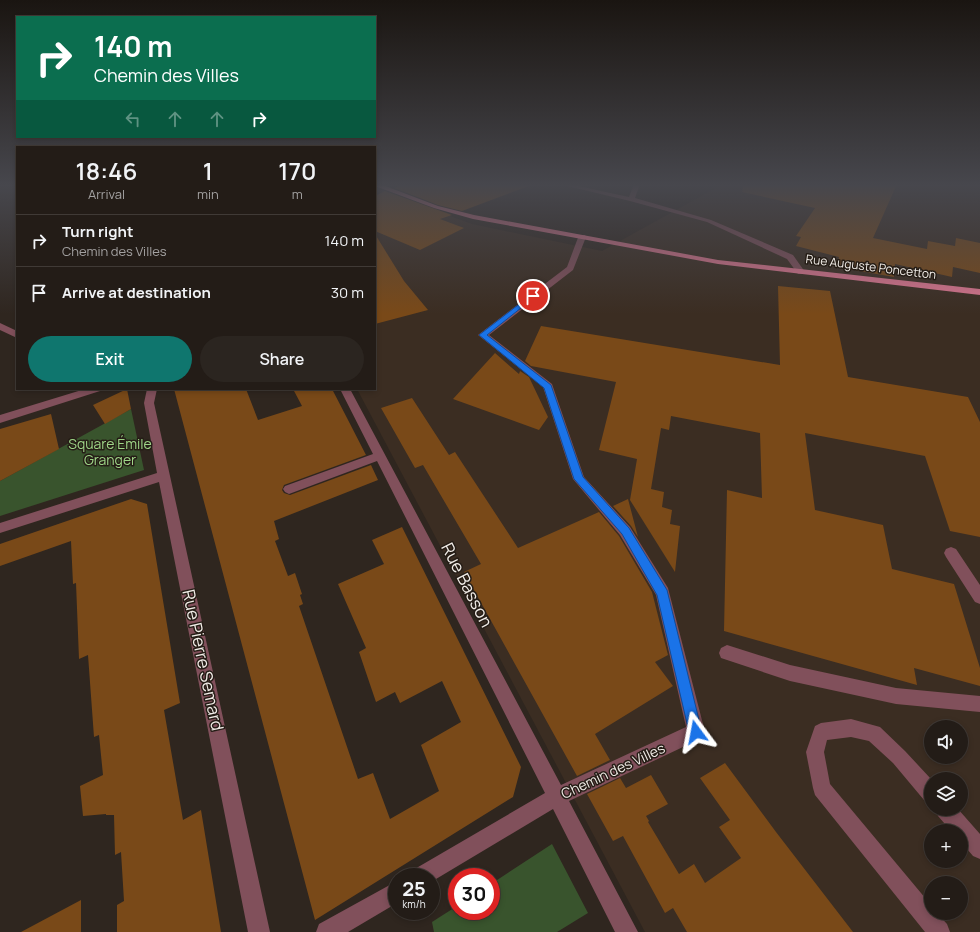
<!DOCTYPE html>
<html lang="en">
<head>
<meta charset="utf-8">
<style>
	body { margin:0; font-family:Manrope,sans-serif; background:#2b2520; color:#f1f3f6; height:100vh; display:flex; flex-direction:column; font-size:15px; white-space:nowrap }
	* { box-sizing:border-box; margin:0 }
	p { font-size:13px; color:#a3a1a1 }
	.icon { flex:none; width:22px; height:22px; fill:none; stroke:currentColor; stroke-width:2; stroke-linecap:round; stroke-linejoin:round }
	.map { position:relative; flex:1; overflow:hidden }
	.panel { position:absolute; left:16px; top:146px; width:360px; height:244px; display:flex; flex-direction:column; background:#231c17; border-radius:0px; box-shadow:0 2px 6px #0003,0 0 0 1px #403a36 }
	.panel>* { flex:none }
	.hud { position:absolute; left:16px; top:16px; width:360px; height:122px; border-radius:0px; box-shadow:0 2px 6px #0003,0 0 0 1px #403a36; background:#0b6e4f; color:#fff; overflow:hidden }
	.fabs { position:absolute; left:924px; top:720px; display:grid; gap:8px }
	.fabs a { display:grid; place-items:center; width:44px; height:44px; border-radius:50%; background:#231c17; box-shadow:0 2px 6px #0003,0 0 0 1px #403a36; font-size:20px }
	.speed { position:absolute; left:388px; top:868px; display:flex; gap:8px; font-size:20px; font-weight:700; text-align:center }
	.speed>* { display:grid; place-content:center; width:52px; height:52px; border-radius:50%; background:#231c17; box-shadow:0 2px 6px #0003,0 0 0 1px #403a36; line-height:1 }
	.speed small { font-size:10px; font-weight:400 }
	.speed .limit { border:6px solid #d22; background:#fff; color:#111 }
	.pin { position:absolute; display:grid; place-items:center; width:34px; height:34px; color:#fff; margin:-17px; border:2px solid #fff; border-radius:50%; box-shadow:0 1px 4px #0007 }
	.me { position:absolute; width:44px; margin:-22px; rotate:347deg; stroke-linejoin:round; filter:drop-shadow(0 0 3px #0008) }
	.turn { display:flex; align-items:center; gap:14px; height:84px; padding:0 12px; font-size:18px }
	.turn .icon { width:52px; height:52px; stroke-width:2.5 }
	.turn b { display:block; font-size:28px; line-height:34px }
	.lanes { display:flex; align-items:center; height:38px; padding:0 12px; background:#0003; justify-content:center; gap:20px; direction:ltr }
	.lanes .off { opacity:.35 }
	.eta { display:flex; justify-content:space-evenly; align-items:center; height:68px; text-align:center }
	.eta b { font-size:24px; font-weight:600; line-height:28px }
	.button { display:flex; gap:8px; margin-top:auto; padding:8px 12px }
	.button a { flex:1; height:46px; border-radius:24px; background:#0f766e; color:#fff; font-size:16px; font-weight:600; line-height:46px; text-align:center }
	.button a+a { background:#2b2520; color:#f1f3f6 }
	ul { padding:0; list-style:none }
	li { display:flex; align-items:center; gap:12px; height:52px; padding:0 12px; border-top:1px solid #403a36 }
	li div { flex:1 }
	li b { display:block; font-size:15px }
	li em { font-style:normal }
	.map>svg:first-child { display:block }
	.built { fill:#3b2d22; fill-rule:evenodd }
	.green { fill:#39542d }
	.building { fill:#794918 }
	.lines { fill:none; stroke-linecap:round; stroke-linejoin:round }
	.minor { fill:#81505b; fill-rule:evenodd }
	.major { fill:#d9758e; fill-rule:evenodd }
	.route { fill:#1a73e8; stroke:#114b97 }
	.labels { text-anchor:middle; stroke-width:3; stroke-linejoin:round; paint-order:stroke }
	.far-street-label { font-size:12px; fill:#f2ede8; stroke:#251d16 }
	.park-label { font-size:14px; fill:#9ed587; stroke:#251d16 }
	.street-label { font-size:14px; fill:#f2ede8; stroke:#251d16 }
	.near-street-label { font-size:17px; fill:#f2ede8; stroke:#251d16 }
</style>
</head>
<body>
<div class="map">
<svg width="980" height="932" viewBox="0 0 980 932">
	<rect width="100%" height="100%" fill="#2f261f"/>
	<path class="built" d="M723 184H980V932H645L357 389H375V188L472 224 602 251ZM931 727H961V757H931ZM931 779H961V809H931ZM931 831H961V861H931ZM931 883H961V913H931Z"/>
	<path class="green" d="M131 409 144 470 0 516V481Z
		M552 844 588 913 557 932H434L432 922 457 906V911H491V884Z"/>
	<path class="building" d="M403 184H529V186L462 211 438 205 394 188Z
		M743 184H897L873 238 927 249 928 241 955 246 956 238 980 243V273L953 267 952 277 895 264 894 277 837 267 839 257 796 246 801 237 796 236 815 208 742 192Z
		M385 191 452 215 440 219 464 228 420 250 375 231V196Z
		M375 234 404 281 428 310 375 324Z
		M778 286 830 291 848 377 968 397 980 422V537L950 531 925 456 805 433 815 510 883 525 892 569 954 584 980 668V686L914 668 917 685 724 631 727 490 762 498 760 433 671 416 669 430 661 428 651 489 664 492 662 507 672 510 670 524 680 526 675 572 630 500 637 459 599 450 616 382 531 366 525 361 541 326 780 365Z
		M495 353 519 374 520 371 529 377 548 417 539 430 453 399Z
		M127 389 131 409 105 424 93 405Z
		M174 389H246L258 420 302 406 293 389H332L347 418 366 455 284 485 282 490 284 493 290 495 371 465 378 480 274 521 279 539 275 541 288 576 295 573 302 594 300 595 303 604 299 606 358 779 373 773 390 819 439 791 421 745 461 722 442 681 400 703 395 692 376 702 359 652 366 648 338 584 384 564 372 540 402 527 521 767 513 797 315 920Z
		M412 398 449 455 455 452 518 548 599 512 619 536 652 592 668 655 655 662 673 686 595 734 610 760 577 776 464 572 481 564 423 465 415 468 381 408Z
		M51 414 59 449 0 481V429Z
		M131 499 147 504 180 703 164 710 183 820 201 810 221 932H117V905L124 901 121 852 115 855 114 815H106V814L83 816 80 786 103 775 99 735 94 737 88 655 79 659 76 583 73 584 71 541 0 566V544Z
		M628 499 638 537 631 526 613 506Z
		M725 763 776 832 853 932H687L673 908 665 913 623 836 613 841 587 794 620 778 626 788 651 775 668 804 646 816 649 821 648 822 679 874 694 864 705 883 741 858 719 827 730 820 700 778Z
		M81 900V932H21Z"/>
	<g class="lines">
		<path class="minor" d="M559 184H569L629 197 634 184H640L635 198 711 220 793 255 805 272 804 274H798L787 259 707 222 630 201Z
			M579 235H585L586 237 573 270 489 335 552 384 584 477 630 527 668 588 705 732 702 738 569 801 638 932H615L553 809 431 882V877H410L413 870 545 793 377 461 289 494 285 492 283 489 285 486 373 454 340 389H350L561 785 686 727 656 595 620 535 573 479 543 387 478 335 567 267Z
			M0 323 17 331V338L0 330Z
			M85 389H101L100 391 0 423V415Z
			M147 389H157L154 403 270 932H248L159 482 0 533V523L157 473 144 403Z
			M951 547 956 549 980 585V604L975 602 946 557 944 553 946 549Z
			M727 645 790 665 896 688 980 696V712L896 704 790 681 721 658 719 653 721 648Z
			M851 719 880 727 905 751 931 779V802L924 800 893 763 869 741 851 737 827 740 824 752 830 784 931 905V913H937L947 924 950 932H925L815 795 813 788 806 752 815 726 821 723Z
			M935 809H958L980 834V859L973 856 961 842V831H951L938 816Z
			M397 881V903L348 932H316L319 924Z"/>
		<path class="major" d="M375 184H380L438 206 474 215 718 260 980 289V295L718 264 473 219 434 208 375 186Z"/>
	</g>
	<linearGradient id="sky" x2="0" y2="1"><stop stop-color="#1a1511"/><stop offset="0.59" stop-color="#47474d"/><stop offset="1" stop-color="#47474d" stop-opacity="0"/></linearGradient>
	<rect width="980" height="314" fill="url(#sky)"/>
	<path class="route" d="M531 295 536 296 487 335 551 385 583 477 629 528 667 590 702 732 700 737 696 739 691 737 689 732 657 595 622 534 574 479 544 388 479 335Z"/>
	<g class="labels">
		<g class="far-street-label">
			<text transform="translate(871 267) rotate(7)" y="4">Rue Auguste Poncetton</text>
		</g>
		<g class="park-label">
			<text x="110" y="449">Square Émile<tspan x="110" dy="16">Granger</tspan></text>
		</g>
		<g class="street-label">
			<text transform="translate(613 771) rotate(-25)" y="5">Chemin des Villes</text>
		</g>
		<g class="near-street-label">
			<text transform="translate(467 585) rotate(63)" y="6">Rue Basson</text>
			<text transform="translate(203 660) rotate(78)" y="6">Rue Pierre Semard</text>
		</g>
	</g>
</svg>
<div class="fabs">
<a><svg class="icon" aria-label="sound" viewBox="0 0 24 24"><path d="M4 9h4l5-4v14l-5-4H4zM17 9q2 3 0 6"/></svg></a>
<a><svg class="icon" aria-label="layers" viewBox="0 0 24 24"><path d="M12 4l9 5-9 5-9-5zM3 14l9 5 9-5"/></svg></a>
<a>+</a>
<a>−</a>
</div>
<div class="speed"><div>25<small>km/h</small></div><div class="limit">30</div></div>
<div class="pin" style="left:533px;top:296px;background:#d93025"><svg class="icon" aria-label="arrive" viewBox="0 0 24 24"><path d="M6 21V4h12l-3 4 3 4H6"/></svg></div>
<svg class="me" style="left:696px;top:732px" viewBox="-20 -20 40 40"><path d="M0-17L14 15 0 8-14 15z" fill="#1a73e8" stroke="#fff" stroke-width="4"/></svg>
<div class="hud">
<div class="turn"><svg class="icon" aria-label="right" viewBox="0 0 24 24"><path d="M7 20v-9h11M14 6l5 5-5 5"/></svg><div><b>140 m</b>Chemin des Villes</div></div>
<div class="lanes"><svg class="icon off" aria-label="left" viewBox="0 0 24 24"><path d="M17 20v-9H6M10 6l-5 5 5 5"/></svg><svg class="icon off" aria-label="ahead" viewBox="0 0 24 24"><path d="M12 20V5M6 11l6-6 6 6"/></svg><svg class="icon off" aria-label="ahead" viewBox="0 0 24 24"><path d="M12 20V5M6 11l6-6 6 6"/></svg><svg class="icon" aria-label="right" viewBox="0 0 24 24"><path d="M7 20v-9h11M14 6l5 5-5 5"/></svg></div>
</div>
<section class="panel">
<div class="eta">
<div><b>18:46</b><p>Arrival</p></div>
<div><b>1</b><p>min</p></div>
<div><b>170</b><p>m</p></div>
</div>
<ul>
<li><svg class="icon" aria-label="right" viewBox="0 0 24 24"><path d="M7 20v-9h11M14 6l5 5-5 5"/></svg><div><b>Turn right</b><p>Chemin des Villes</p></div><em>140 m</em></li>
<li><svg class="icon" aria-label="arrive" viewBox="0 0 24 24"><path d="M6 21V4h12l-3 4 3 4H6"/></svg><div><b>Arrive at destination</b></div><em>30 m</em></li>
</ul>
<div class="button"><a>Exit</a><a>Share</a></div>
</section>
</div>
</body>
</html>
